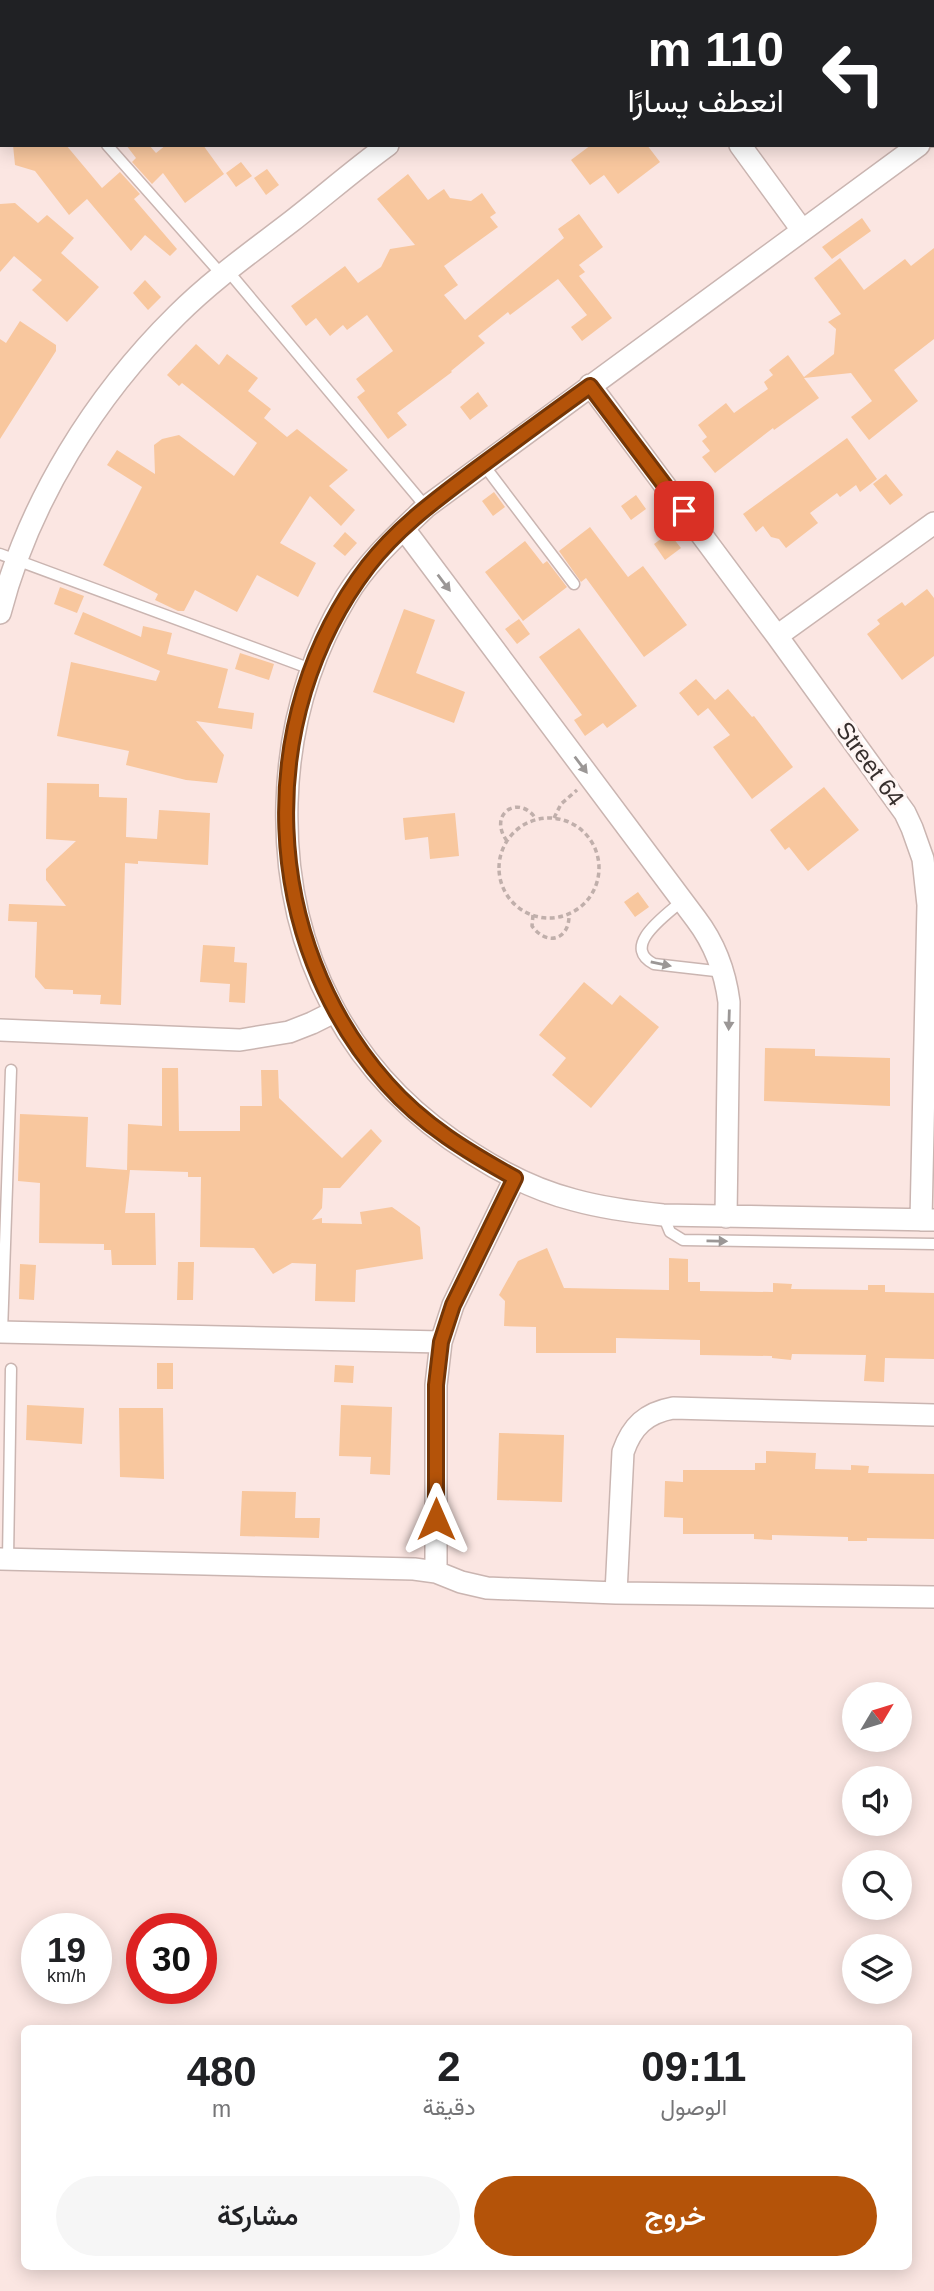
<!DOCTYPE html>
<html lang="ar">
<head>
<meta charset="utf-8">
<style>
	body { margin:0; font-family:Helvetica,Vazirmatn,sans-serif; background:#f6f6f6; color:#202124; direction:rtl; height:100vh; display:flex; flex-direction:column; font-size:26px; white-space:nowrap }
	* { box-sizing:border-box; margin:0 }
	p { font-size:23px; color:#757577 }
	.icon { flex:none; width:38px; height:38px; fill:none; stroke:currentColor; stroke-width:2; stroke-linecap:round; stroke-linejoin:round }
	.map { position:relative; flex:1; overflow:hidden; direction:ltr }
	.panel { position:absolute; left:21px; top:2025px; width:891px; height:245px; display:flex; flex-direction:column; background:#fff; border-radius:10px; box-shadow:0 4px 18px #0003; direction:rtl }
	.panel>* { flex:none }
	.hud { position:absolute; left:0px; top:0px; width:934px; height:147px; box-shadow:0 4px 18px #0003; direction:rtl; background:#202124; color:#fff; overflow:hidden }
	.needle { width:46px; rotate:52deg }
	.tools { position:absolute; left:842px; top:1682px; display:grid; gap:14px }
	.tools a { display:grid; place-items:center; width:70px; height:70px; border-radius:50%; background:#fff; box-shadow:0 4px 18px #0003; font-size:35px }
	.speed { position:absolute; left:21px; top:1913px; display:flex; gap:14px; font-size:35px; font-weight:700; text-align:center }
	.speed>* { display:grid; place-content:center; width:91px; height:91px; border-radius:50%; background:#fff; box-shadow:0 4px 18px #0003; line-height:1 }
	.speed small { font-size:18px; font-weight:400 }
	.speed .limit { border:10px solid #d22; background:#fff; color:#111 }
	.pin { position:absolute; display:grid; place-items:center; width:60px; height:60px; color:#fff; margin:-30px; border-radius:14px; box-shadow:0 4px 10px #0006 }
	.me { position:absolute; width:77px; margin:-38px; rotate:0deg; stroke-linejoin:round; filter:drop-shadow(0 0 5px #0008) }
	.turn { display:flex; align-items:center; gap:24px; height:147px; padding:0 35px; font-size:32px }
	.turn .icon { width:91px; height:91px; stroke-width:2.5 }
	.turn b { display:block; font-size:49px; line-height:60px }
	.eta { display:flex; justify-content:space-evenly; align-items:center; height:119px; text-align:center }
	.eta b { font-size:42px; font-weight:600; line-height:49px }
	.cta { display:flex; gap:14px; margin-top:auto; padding:14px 35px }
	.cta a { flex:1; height:80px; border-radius:42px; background:#b45309; color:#fff; font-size:28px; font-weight:600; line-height:80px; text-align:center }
	.cta a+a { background:#f6f6f6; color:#202124 }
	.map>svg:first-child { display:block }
	.building { fill:#f8c79e }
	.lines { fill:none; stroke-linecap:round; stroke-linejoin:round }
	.lane-casing { stroke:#cab5b1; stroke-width:13 }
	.street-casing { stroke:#cab5b1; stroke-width:24 }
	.path { stroke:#c0afab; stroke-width:3.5; stroke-dasharray:5 3.5; stroke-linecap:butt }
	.lane { stroke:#fff; stroke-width:10 }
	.street { stroke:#fff; stroke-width:21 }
	.oneway { fill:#9b9796 }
	.route-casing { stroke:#753606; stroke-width:18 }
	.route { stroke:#b45309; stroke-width:12 }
	.labels { text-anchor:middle; stroke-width:6; stroke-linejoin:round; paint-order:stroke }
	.street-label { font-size:24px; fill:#372f2d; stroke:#fff6f4 }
</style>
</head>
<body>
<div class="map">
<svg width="934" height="2291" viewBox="0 0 934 2291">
	<rect width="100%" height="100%" fill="#fbe6e2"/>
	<path class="building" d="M13 145H66L102 188 120 172 140 194 134 199 177 249 170 256 145 235 131 251 87 199 69 215 35 171 15 165Z
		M126 145H149L156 153 166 145H203L224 174 185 203 163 173 152 184 132 162 136 158Z
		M591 145H647L660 162 618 194 604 175 590 185 571 160Z
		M241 162 252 176 236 187 226 173Z
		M267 169 279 185 266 195 254 178Z
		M408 174 428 200 444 189 450 198 471 201 482 193 496 213 490 217 498 227 444 266 458 285 444 295 465 320 564 238 558 229 579 214 603 247 579 265 585 272 579 276 612 318 582 341 571 327 587 315 558 279 510 315 508 312 478 336 485 343 451 371 452 372 397 413 407 425 388 439 357 397 365 391 356 379 393 351 367 315 347 330 343 325 330 336 316 318 306 326 291 306 345 266 358 283 381 267 390 249 415 245 377 199Z
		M15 203 38 223 47 215 74 238 61 253 99 287 67 322 32 290 42 280 14 256 0 272V204Z
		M862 218 871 231 832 259 822 247Z
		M934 248V339L894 370 918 401 869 440 851 417 872 401 851 373 804 378 819 398 774 430 773 428 715 473 702 457 710 451 702 441 707 437 698 425 726 403 734 413 768 389 764 382 773 375 769 370 788 355 804 377 834 354 836 329 828 322 841 314 814 278 840 258 864 290 905 259 911 266Z
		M145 280 161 297 148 310 133 293Z
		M20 321 56 345V351L0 439V339L6 343Z
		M196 344 219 365 227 354 258 378 248 391 271 409 264 418 287 437 297 429 348 470 329 486 355 510 341 526 310 496 280 543 316 563 298 597 257 575 237 612 195 590 184 611H178L155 600 158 594 103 565 142 487 107 465 117 450 155 474 154 445 162 439 179 435 234 476 257 443 182 383 179 386 167 375Z
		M478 392 488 406 470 420 460 407Z
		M847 438 877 479 860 492 856 485 840 497 837 493 810 513 818 523 786 548 779 539 771 537 763 526 756 532 743 514Z
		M886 474 903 495 890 505 873 484Z
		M494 492 505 507 493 516 482 501Z
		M636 495 646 509 631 520 621 506Z
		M590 527 628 577 643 566 687 625 644 657 586 578 581 582 559 551Z
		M345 532 357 543 345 556 333 546Z
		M669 533 681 548 665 560 654 544Z
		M525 541 543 564 547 561 567 587 523 621 485 572Z
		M60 587 84 596 77 613 54 604Z
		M927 589 934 598V656L902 680 867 634 880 624 877 620 902 602 905 606Z
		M404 609 435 620 416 673 465 692 454 723 373 692Z
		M83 612 141 637 143 626 172 633 167 654 228 669 218 708 254 713 252 729 196 721 224 755 217 783 186 780 126 765 129 751 57 736 71 662 156 681 160 671 74 634Z
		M519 619 530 634 517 644 505 629Z
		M579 628 637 706 607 728 603 723 585 736 574 720 582 715 539 657Z
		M240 653 274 664 269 680 235 669Z
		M696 679 715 700 728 689 752 717 754 716 793 767 752 799 713 747 730 735 708 708 698 716 679 693Z
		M47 783 99 784V797L127 798 126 837 157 839 159 810 210 813 208 865 138 861V864L125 863 121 1005 100 1004 101 995 73 994V990L45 989 35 977 37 922 8 921 9 904 66 906 46 880V869L76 841 46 839Z
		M824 787 859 830 808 871 789 847 785 850 770 830Z
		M455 813 459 856 430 859 428 837 405 840 403 818Z
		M638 892 649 907 635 917 624 902Z
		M203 945 235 947 234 962 247 963 245 1003 229 1002 230 984 200 982Z
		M584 982 612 1005 620 995 659 1027 591 1108 552 1075 566 1058 539 1035Z
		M765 1048 815 1049V1056L890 1058V1106L764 1101Z
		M162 1068H178L179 1131H240V1106H262L261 1070H278L279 1098 342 1158 371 1129 382 1141 340 1188H323L322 1208 312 1220 322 1218V1223L362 1224 360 1212 392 1207 420 1227 423 1259 356 1270 355 1302 315 1301 316 1264 292 1263 273 1274 254 1248 200 1247 201 1177H188V1172L130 1170 125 1213H155L156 1265H112L111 1250H104V1244L39 1243 40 1183 18 1181 20 1114 88 1117 86 1167 127 1170 128 1124 162 1126Z
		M547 1248 564 1288 669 1290V1258L688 1259V1282H700V1291L773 1292V1283L792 1284 791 1289 868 1290V1285H885V1292L934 1293V1359L885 1358 884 1382 864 1381 866 1355 792 1354 791 1360 772 1358V1356L700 1355V1340L616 1338V1353H536V1327L504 1326 505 1301 499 1295 518 1261Z
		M178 1262H194L193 1300H177Z
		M20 1264 36 1265 34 1300 19 1299Z
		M157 1363H173V1389H157Z
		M335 1365 354 1366 353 1383 334 1382Z
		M27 1405 84 1408 82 1444 26 1440Z
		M341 1405 392 1407 390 1475 370 1474 371 1457 339 1456Z
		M119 1408H163L164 1479 120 1477Z
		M499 1433 564 1435 562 1502 497 1500Z
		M766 1451 816 1453 815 1469 851 1470V1465L869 1466 868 1473 934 1474V1539L867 1538V1541H848V1537L772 1535V1540L754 1539V1534H683V1518L664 1517 665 1481 683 1482V1470H755V1463H766Z
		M242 1491 296 1492 295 1518H320L319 1538 240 1536Z"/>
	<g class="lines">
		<g class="lane-casing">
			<path id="lane" d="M107 145 222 275
				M228 271 426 507
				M483 464 574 584
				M0 554 311 669
				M683 900C668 914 619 946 654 964L724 972
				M663 1215 670 1232 683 1240 934 1244
				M2 1332 11 1070
				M8 1559 11 1369"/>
		</g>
		<g class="street-casing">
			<path id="street" d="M634 0 635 2
				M89 2 91 0
				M587 2 589 0
				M0 75 2 74
				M933 136 934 135
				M740 145 802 230
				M919 145 426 507C397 535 367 562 346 597 308 660 289 730 287 803 283 950 348 1077 473 1154 504 1174 539 1191 574 1200 603 1208 633 1212 663 1215L934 1220
				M590 385 777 636 905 813 912 828 923 859 928 905 921 1220
				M404 529 696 919C715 944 725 971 729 1002L726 1217
				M0 613C29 501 95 396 177 315 212 280 253 251 292 221 324 196 355 169 388 145
				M777 636 934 523
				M0 1030 240 1040 289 1032 312 1023 334 1012
				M0 1332 441 1342
				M0 1559 414 1569 436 1572 461 1582 487 1588 616 1593 934 1597
				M436 1572V1385L441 1342 453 1305 515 1178
				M616 1593 623 1452C632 1426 646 1413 673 1408L934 1415"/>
		</g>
		<path class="path" d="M499 868a50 50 0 1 1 100 0a50 50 0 1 1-100 0Z
			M554 818 561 804 577 790
			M507 841C487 814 519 793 536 819
			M533 915 532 926C546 946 570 941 569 914"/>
		<use href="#lane" class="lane"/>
		<use href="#street" class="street"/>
	</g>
	<defs><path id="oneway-solid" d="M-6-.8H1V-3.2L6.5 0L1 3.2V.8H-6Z" transform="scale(1.75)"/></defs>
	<g class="oneway">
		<use href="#oneway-solid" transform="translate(444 583) rotate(53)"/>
		<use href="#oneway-solid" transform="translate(581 765) rotate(53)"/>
		<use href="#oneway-solid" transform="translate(661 964) rotate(12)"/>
		<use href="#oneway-solid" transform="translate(729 1020) rotate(92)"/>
		<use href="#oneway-solid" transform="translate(717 1241) rotate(1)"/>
	</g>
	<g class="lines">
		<g class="route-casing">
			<path id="route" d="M436 1519V1385L441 1342 453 1305 515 1178C468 1152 423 1125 387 1084 260 941 252 718 368 566 397 528 437 499 474 471 513 442 551 414 590 386L684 511"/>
		</g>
		<use href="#route" class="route"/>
	</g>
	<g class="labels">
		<g class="street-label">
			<text transform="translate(870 764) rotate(54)" y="8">Street 64</text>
		</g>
	</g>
</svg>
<div class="tools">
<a><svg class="needle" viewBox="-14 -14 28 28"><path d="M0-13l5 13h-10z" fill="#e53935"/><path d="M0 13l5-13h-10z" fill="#757577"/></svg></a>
<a><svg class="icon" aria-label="sound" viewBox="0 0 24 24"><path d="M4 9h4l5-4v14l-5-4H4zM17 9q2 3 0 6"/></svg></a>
<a><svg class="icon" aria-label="search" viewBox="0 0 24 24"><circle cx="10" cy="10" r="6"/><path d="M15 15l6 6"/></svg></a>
<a><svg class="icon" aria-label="layers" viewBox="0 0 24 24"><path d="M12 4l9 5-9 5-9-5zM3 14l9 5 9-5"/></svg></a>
</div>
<div class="speed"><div>19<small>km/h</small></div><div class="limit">30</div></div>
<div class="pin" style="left:684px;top:511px;background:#d93025"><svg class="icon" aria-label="arrive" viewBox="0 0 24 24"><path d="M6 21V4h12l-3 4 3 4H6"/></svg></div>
<svg class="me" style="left:436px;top:1519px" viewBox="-20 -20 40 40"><path d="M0-17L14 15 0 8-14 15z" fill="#b45309" stroke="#fff" stroke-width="4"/></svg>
<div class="hud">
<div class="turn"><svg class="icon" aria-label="left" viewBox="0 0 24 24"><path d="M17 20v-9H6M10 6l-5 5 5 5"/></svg><div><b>110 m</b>انعطف يسارًا</div></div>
</div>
<section class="panel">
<div class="eta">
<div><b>09:11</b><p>الوصول</p></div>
<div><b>2</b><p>دقيقة</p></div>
<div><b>480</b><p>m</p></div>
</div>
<div class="cta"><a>خروج</a><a>مشاركة</a></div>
</section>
</div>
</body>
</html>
